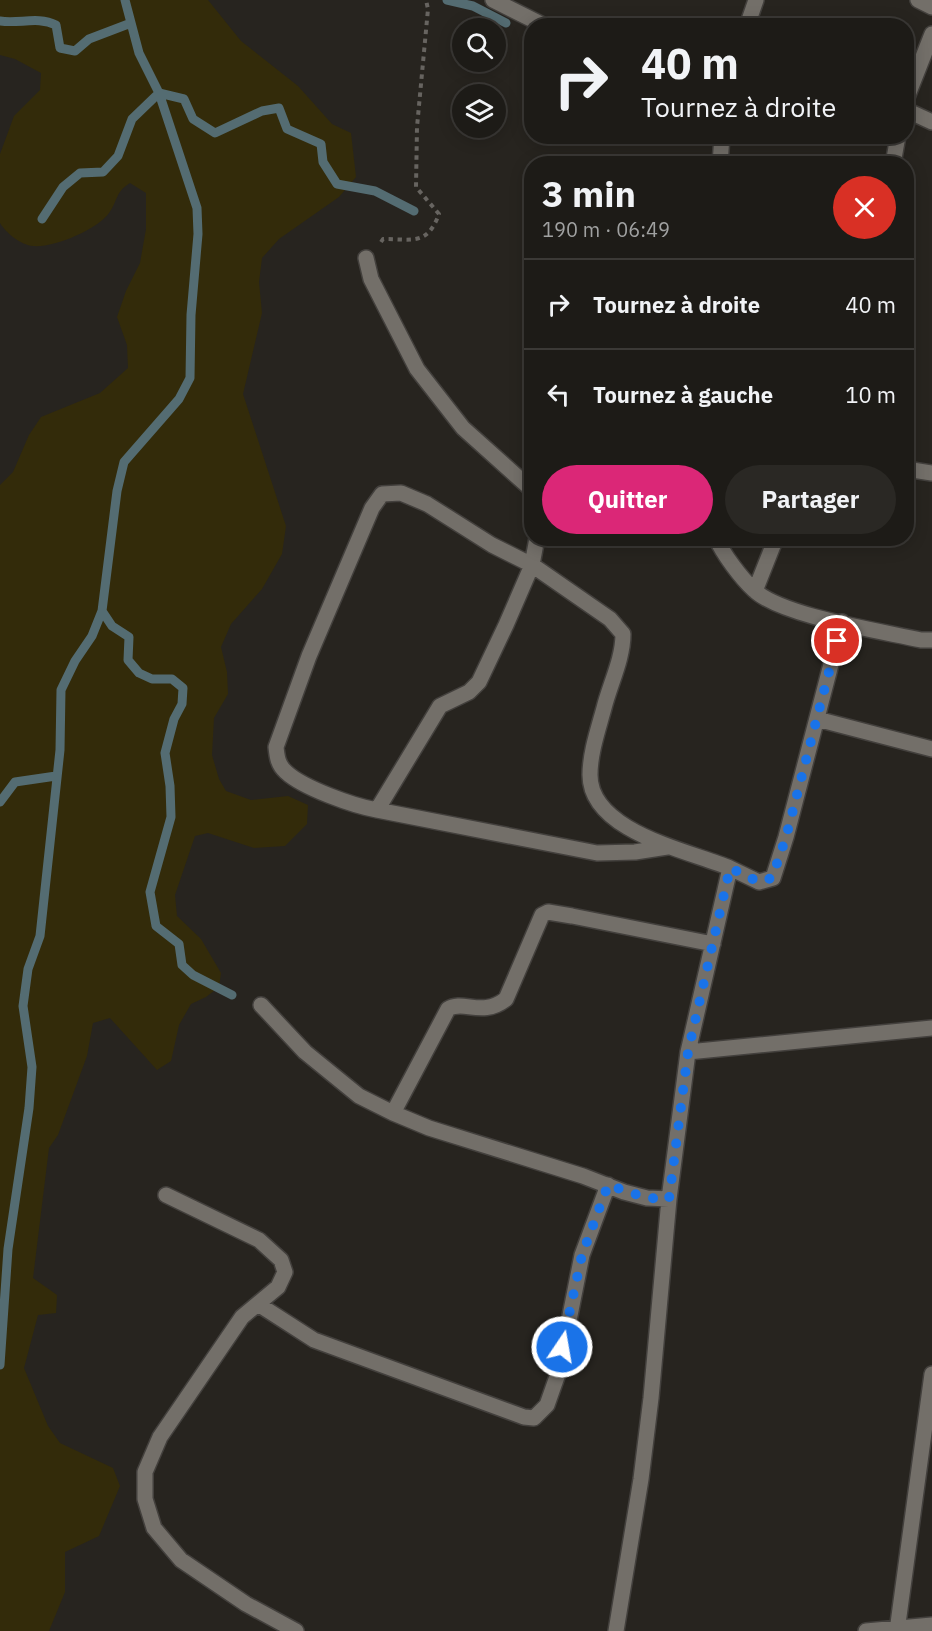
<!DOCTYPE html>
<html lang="fr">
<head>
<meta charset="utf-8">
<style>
	body { margin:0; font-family:"IBM Plex Sans",sans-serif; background:#2a2824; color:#f1f3f6; height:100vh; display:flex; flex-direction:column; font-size:22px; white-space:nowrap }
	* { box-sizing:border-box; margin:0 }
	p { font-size:20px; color:#a0a1a1 }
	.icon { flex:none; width:33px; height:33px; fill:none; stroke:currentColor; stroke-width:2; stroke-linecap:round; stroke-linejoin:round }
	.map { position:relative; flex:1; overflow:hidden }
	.drawer { position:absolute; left:524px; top:156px; width:390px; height:390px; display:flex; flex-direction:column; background:#1d1b17; border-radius:24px; box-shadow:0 3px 15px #0003,0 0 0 2px #3b3936 }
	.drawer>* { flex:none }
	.top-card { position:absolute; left:524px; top:18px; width:390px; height:126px; border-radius:24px; box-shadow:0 3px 15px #0003,0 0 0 2px #3b3936; background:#1d1b17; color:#f1f3f6; overflow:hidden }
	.fabs { position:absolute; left:452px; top:18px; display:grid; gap:12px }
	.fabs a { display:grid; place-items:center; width:54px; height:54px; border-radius:50%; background:#1d1b17; box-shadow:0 3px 15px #0003,0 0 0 2px #3b3936; font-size:30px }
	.pin { position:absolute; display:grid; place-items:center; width:51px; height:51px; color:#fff; margin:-26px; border:3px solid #fff; border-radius:50%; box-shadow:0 2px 6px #0007 }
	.me { position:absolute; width:66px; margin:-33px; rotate:12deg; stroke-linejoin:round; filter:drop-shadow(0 0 4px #0008) }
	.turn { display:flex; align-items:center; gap:21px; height:126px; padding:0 18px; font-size:27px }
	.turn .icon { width:78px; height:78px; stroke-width:2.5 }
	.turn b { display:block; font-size:42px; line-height:51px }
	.round { display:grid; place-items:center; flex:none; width:63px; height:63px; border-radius:32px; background:#2a2824 }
	.headline { display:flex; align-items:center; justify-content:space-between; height:102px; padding:0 18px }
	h1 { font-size:36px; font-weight:700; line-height:45px }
	.action { display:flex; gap:12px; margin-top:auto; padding:12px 18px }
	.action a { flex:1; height:69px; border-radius:36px; background:#db2777; color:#fff; font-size:24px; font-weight:700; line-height:69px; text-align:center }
	.action a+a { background:#2a2824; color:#f1f3f6 }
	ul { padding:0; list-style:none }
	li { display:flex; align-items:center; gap:18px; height:90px; padding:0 18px; border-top:2px solid #3b3936 }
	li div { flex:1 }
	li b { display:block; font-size:22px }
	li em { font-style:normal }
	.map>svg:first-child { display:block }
	.sand { fill:#332b0a }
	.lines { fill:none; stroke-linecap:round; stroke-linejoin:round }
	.stream { stroke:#546c72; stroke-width:9 }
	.minor-casing { stroke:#43403d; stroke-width:18 }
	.path { stroke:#676460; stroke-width:4; stroke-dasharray:4.5 4.5; stroke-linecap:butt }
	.minor { stroke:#736f69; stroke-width:15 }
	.route { stroke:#1a73e8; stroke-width:10; stroke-dasharray:0 18 }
</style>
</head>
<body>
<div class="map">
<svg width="932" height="1631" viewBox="0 0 932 1631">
	<rect width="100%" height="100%" fill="#27241f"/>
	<path class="sand" d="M0 0H208L241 41 298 86 332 124 351 133 356 177 339 197 279 239 262 258 259 282 262 313 243 394 286 526 282 554 262 589 231 624 221 647 227 672 228 694 214 718 212 755 219 779 226 791 251 800 288 796 308 805 307 824 285 846 254 848 208 833 195 836 175 895 177 916 201 939 221 973 219 987 206 997 191 1004 179 1025 171 1061 157 1070 110 1018 93 1023 87 1056 58 1135 49 1148 33 1278 57 1295 56 1313 38 1315 24 1368 48 1426 60 1443 113 1468 120 1486 99 1536 65 1552V1592L49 1631H0V485L13 472 29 435 41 417 100 393 128 368 127 345 117 317 126 291 140 263 146 229V193L130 183C115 192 118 201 109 213 97 230 53 248 33 246 21 245 6 233 0 223V154L14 116 40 90 41 73 15 59 0 55Z"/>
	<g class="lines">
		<path class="stream" d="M447 0 473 6 506 23
			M0 21C19 24 38 16 56 25L60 48 75 51 89 39 131 23
			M42 219 63 187 80 173 103 172 118 156 132 119 159 93 184 99 193 119 215 133 262 111 279 108 287 129 321 144 323 162 337 184 375 191 414 211
			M102 611 112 626 129 637 128 660 139 673 152 679H172L183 688 182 704 174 719 165 753 170 786 171 817 150 892 156 926 179 944 182 965 193 975 232 995
			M0 802 15 782 56 776
			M0 1365 8 1249 29 1108 32 1067 23 1006 28 969 40 936 60 750 61 690 75 661 92 636 102 611 117 491 124 462 179 399 190 378 191 315 198 234 197 208 159 93 139 53 125 0"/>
		<g class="minor-casing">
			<path id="minor" d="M493 0 545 26
				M918 0 932 7
				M747 26 756 0
				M906 100 932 34
				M906 110 932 122
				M720 164 722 136
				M893 164 898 136
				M366 258 371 279 417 369 463 428 531 489
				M906 469 932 473
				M537 538 532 565 610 619 623 634C623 659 610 684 604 708 598 730 590 753 590 775 590 832 690 851 730 868L688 1052 669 1199 651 1398 641 1479 616 1631
				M716 538C723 554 741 578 754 590 781 616 881 631 921 640H932
				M755 591 776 538
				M817 719 932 749
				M377 810 440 706 469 692 479 682 506 625 532 565 492 545 427 504 401 493 382 494 372 508 309 656 276 747C277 757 278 765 286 772 303 788 354 806 377 810L597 853 635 852 667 847
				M730 868 759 882 773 878 786 837 842 622
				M261 1005 305 1052 359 1096 393 1113 429 1128 583 1176 624 1192 647 1198 669 1199
				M688 1052 932 1028
				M393 1113 448 1009C463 999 482 1018 506 999L542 915 548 912 572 916 713 944
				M166 1195 259 1240 281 1260 285 1272 278 1287 242 1317 160 1437 145 1472V1499L154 1528 181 1560 246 1604 296 1631
				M258 1304 314 1340 524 1417 534 1418 547 1405 559 1371 582 1255 608 1185
				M866 1631 932 1625
				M897 1631 932 1374"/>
		</g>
		<path class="path" d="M381 242 383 239C413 239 427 246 439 214L416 187 417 127 428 9 426 0"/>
		<use href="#minor" class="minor"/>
	</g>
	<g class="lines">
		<path class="route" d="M562 1347 582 1255 608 1185 647 1198 669 1199 688 1052 730 868 759 882 772 878 786 837 837 641"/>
	</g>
</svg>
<div class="fabs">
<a><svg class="icon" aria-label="search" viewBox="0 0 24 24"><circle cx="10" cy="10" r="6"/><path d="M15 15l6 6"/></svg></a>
<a><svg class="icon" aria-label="layers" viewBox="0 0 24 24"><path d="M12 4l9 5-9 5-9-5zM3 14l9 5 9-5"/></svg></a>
</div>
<div class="pin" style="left:837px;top:641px;background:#d93025"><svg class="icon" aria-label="arrive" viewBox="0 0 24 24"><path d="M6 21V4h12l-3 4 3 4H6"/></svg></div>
<svg class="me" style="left:562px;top:1347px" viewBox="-20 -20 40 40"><circle r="17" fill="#1a73e8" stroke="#fff" stroke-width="3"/><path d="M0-11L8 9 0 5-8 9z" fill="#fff"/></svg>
<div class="top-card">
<div class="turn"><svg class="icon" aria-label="right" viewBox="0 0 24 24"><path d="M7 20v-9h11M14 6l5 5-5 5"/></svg><div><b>40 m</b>Tournez à droite</div></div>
</div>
<section class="drawer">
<div class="headline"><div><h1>3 min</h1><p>190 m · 06:49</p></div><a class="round" style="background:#d93025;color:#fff"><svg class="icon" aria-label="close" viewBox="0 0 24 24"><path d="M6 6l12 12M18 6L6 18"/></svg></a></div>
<ul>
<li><svg class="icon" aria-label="right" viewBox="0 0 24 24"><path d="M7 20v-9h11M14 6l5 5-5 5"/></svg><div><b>Tournez à droite</b></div><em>40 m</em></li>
<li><svg class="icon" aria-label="left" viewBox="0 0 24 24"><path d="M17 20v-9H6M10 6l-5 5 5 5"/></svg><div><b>Tournez à gauche</b></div><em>10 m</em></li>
</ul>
<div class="action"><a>Quitter</a><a>Partager</a></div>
</section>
</div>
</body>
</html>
